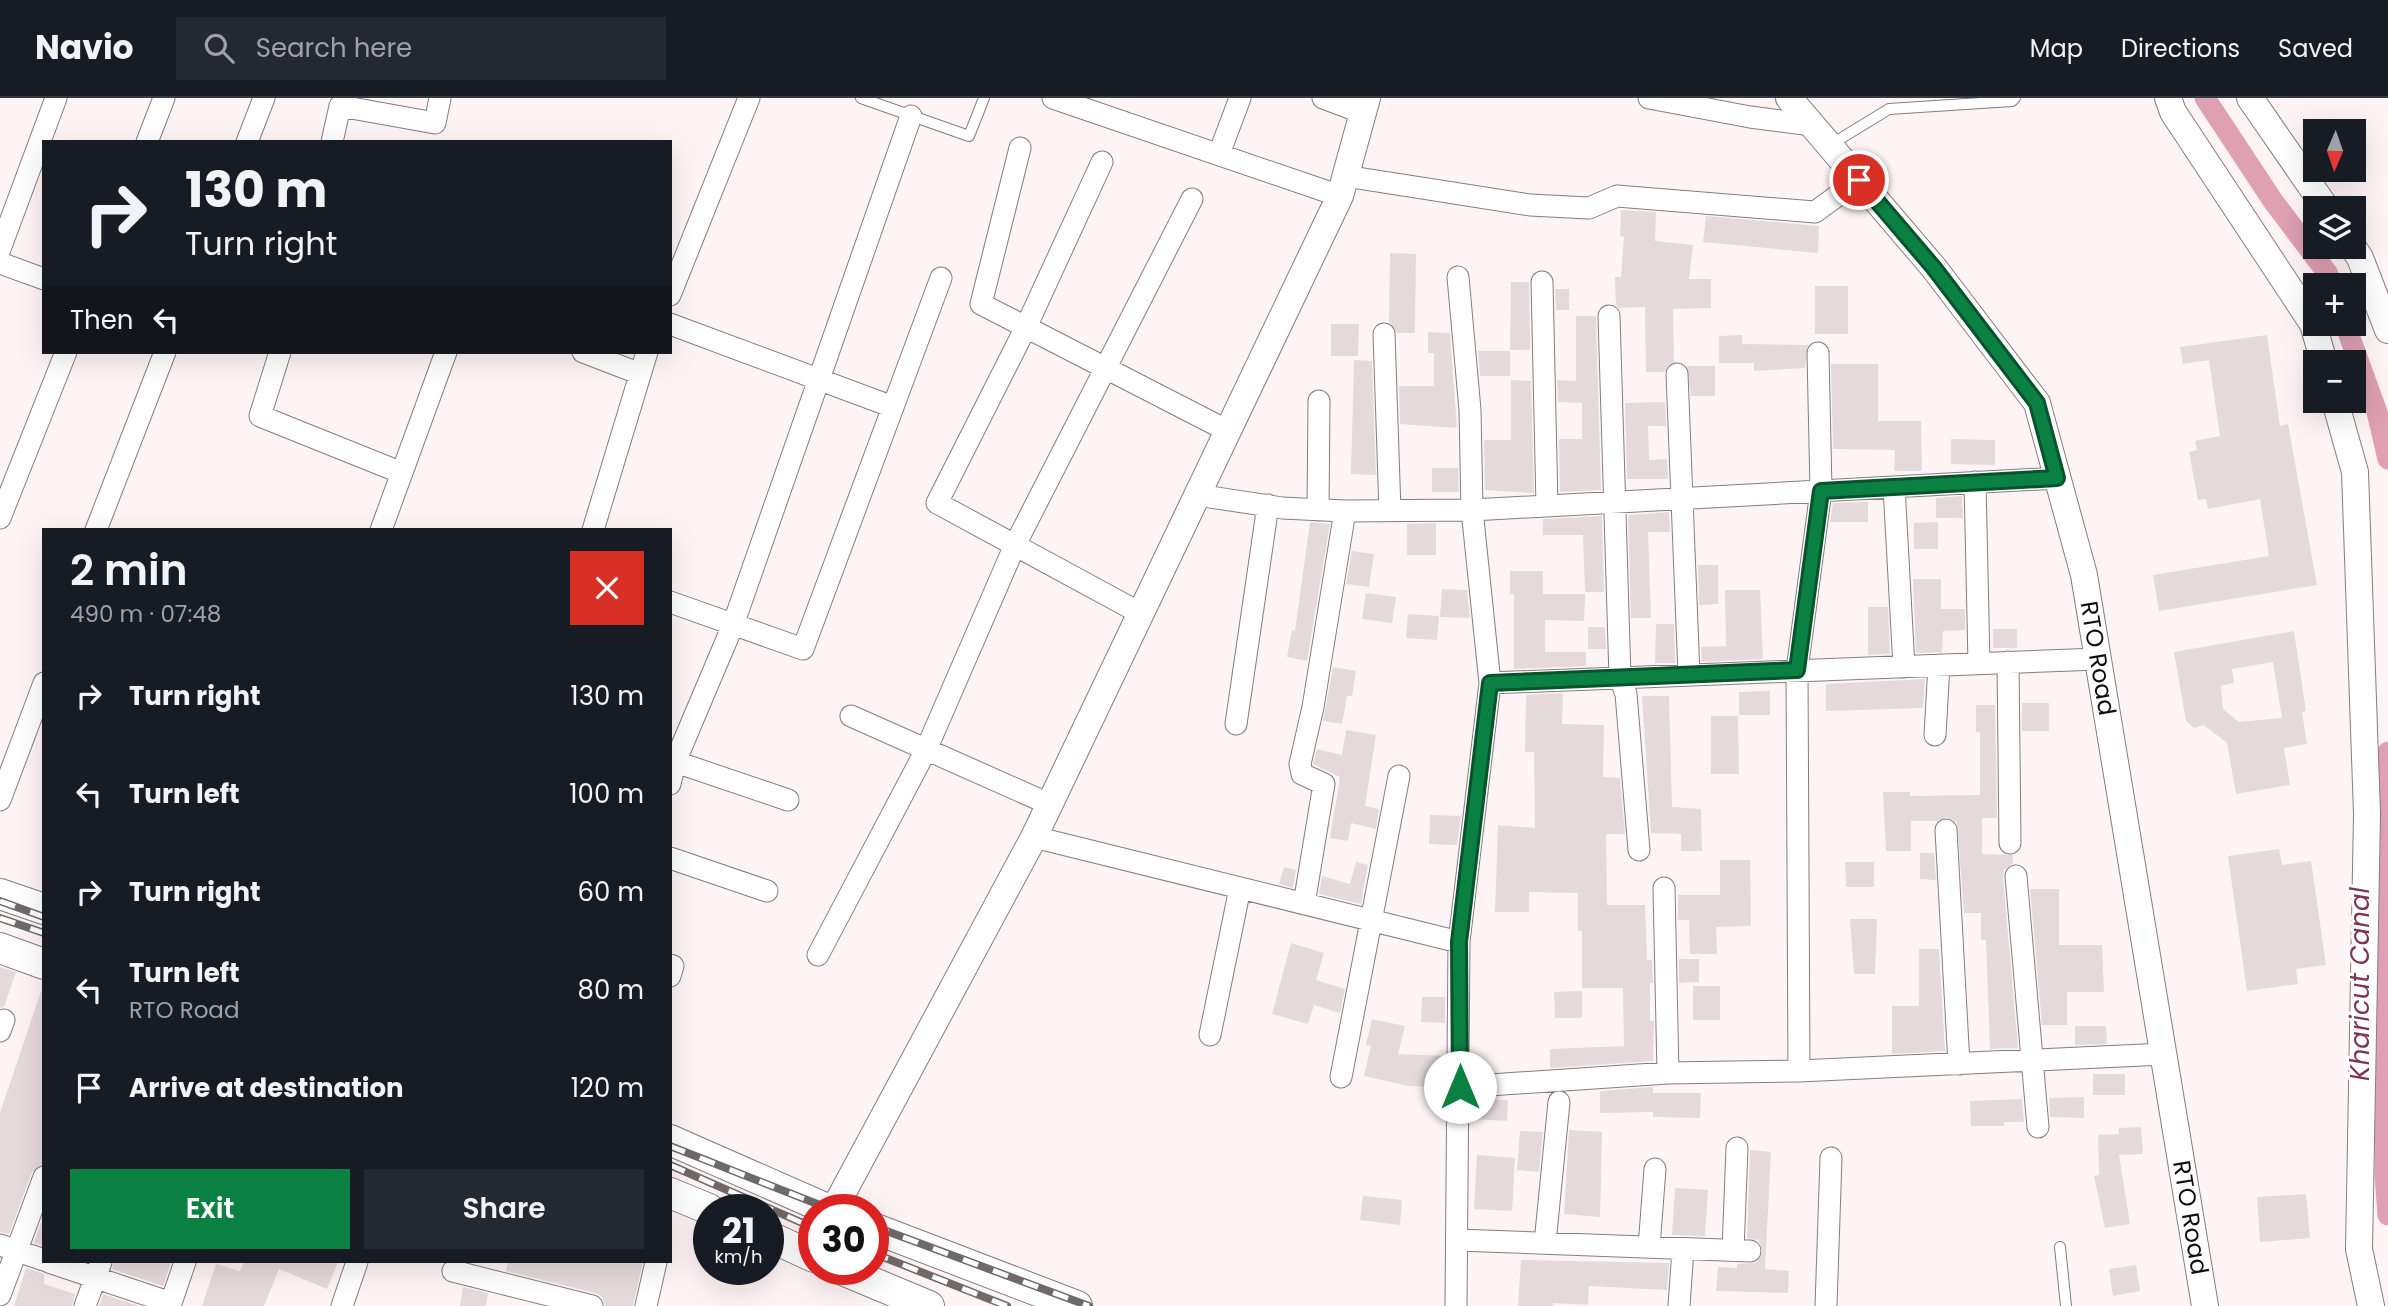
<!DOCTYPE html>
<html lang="en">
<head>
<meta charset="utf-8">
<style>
	body { margin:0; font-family:Poppins,sans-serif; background:#242831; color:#f1f3f6; height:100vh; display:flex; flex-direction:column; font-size:26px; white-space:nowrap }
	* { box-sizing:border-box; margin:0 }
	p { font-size:23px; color:#9ea1a6 }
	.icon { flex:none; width:38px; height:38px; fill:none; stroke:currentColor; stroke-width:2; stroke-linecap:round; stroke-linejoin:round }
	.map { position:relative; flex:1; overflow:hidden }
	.drawer { position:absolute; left:42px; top:430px; width:630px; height:735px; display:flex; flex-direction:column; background:#171b24; border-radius:0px; box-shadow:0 7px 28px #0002 }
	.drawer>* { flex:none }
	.top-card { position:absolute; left:42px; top:42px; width:630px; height:214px; border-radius:0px; box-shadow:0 7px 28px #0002; background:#171b24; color:#f1f3f6; overflow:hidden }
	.needle { width:46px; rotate:182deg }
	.controls { position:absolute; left:2303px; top:21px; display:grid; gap:14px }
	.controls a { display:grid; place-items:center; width:63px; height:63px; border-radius:0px; background:#171b24; box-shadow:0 7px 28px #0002; font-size:35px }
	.speed { position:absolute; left:693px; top:1096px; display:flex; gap:14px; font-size:35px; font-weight:700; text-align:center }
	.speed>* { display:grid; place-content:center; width:91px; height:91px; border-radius:50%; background:#171b24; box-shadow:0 7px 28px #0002; line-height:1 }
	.speed small { font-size:18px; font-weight:400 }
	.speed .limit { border:10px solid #d22; background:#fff; color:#111 }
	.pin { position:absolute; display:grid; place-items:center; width:60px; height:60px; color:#fff; margin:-30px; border:4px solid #fff; border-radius:50%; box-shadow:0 2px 7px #0007 }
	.me { position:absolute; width:77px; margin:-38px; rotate:0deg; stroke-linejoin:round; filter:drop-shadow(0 0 5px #0008) }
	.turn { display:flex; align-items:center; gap:24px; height:147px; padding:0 28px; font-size:32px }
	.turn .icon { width:91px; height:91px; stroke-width:2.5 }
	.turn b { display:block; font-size:49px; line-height:60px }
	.then { display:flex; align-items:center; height:66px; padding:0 28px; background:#0003; gap:14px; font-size:26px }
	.round { display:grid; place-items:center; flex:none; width:74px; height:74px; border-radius:0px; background:#242831 }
	.head { display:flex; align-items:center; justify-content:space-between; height:119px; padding:0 28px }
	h1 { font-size:42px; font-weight:600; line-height:52px }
	.button { display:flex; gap:14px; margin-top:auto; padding:14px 28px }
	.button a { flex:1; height:80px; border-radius:0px; background:#0b8043; color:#fff; font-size:28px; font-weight:600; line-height:80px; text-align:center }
	.button a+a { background:#242831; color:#f1f3f6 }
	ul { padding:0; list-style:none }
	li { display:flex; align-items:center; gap:21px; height:98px; padding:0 28px }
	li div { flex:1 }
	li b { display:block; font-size:26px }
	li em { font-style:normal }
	header { display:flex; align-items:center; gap:42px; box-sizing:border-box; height:98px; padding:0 35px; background:#171b24; border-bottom:2px solid #363941 }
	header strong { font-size:33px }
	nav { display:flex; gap:38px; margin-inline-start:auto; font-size:24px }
	.search { width:490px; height:63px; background:#242831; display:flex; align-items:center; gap:18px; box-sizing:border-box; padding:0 24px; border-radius:0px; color:#9ea1a6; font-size:26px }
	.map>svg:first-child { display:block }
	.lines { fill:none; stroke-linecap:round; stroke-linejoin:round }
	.canal { stroke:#dea0b2; stroke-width:21 }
	.building { fill:#e5d9dc; fill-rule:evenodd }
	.service-casing { stroke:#877c7f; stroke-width:12 }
	.minor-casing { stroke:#877c7f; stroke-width:23 }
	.tertiary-casing { stroke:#877c7f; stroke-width:28 }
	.secondary-casing { stroke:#877c7f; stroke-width:32 }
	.service { stroke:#fff; stroke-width:10 }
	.minor { stroke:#fff; stroke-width:21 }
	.tertiary { stroke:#fff; stroke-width:26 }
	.secondary { stroke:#fff; stroke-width:30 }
	.rail-casing { stroke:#6f696a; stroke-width:8 }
	.rail { stroke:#fff; stroke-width:5; stroke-dasharray:16; stroke-linecap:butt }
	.route-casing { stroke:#07532c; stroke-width:18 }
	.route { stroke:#0b8043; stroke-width:12 }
	.labels { text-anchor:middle; stroke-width:6; stroke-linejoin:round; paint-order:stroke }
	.street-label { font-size:24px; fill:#0f0c0d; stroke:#fff }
	.water-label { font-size:26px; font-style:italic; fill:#7f344f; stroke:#fff }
</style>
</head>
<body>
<header>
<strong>Navio</strong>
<div class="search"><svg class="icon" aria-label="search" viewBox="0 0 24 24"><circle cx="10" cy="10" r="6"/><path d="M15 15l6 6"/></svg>Search here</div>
<nav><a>Map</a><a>Directions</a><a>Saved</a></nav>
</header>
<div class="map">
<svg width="2388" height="1208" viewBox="0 0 2388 1208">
	<rect width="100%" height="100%" fill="#fef4f6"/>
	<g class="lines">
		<path class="canal" d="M2205 0 2273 103 2328 176 2331 187
			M2345 226 2377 314 2388 361
			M2388 654 2385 1077 2388 1117"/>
	</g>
	<path class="building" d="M1621 112 1656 114 1655 143 1693 147 1689 181H1711V210L1673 211 1674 264 1664 274H1646L1645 209 1619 210 1616 207 1615 179H1621L1624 139 1620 138Z
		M1706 118 1819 128 1818 155 1703 144Z
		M1390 155 1416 156 1415 235H1397L1389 224Z
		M1511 184H1529L1530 252H1510Z
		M1815 188H1848V236H1815Z
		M1555 191H1569V212H1556Z
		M1576 218H1596L1601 392 1560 394 1559 341H1582V305L1558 304 1557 282 1576 283Z
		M1331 226H1359L1358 258H1331Z
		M1428 234 1450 235 1457 330 1400 326 1399 288H1434V255H1428Z
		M1742 237V246L1808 247 1805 270 1754 273V265H1719V238Z
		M2267 237 2280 328 2288 326 2317 487 2159 513 2153 477 2269 458 2260 401 2208 411 2206 401 2198 402 2189 354 2197 352 2195 343 2220 338 2209 262 2183 266 2180 249Z
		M1478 253H1510V278H1480Z
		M1354 262 1372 263 1376 377 1351 376Z
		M1831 266H1878V323H1921L1922 373H1894L1895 352 1833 351Z
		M1687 268H1715V298H1691Z
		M1511 282 1531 283 1534 395 1485 392 1484 342H1511Z
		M1665 304 1666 328H1648L1649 362 1667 361 1668 381H1627L1625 305Z
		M1951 341 1995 342V367L1951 366Z
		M1432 370H1458L1459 394H1432Z
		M1962 398 1963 420H1936V400Z
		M1868 404V424H1830L1833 405Z
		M1669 414 1670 434H1648L1651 520H1631L1628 417Z
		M1602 418 1604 494H1585L1583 437H1543V421Z
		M1310 424 1330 426 1307 563 1287 559 1292 532 1295 533Z
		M1938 424V451H1914V425Z
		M1436 425V457H1407V426Z
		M1352 453 1374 456 1369 489 1346 486Z
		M1698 467H1718V506L1699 507Z
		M1510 473H1543V496H1585L1584 523 1545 522V554H1586V568L1514 571V496H1510Z
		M1913 481H1941V511H1965V532L1943 533 1942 554 1916 555Z
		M1442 491 1467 492 1470 520 1440 519Z
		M1725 492H1760L1763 561 1702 564 1701 549 1726 548Z
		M1366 495 1396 499 1392 525 1362 521Z
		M1868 509H1888L1890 556 1868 557Z
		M1408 516 1439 518 1437 542 1406 540Z
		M1656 526H1674L1675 565H1655Z
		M1588 529H1605L1606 551H1588Z
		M1993 531H2017V550H1993Z
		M2294 533 2306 613 2302 614 2307 646 2284 650 2290 687 2236 696 2227 645 2204 627 2194 630 2186 623 2174 554ZM2273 564 2282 620 2239 624 2223 611 2221 588 2234 585 2232 571Z
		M1333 569 1356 573 1352 598H1347L1342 626 1323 623Z
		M1925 581 1923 610 1826 613V586Z
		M1770 593V617H1739V594Z
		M1563 595 1562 626 1604 627 1603 679 1620 680 1625 736H1606L1607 807H1645L1647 862H1652L1653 885H1650V923H1654L1653 963 1550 970V951L1624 948 1623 890H1582V833H1578V795L1529 794V814H1495L1498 727 1535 730 1534 654H1525L1526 597Z
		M1642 598H1669L1672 709 1701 711 1702 753H1681V736L1651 735Z
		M2022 605H2049V633H2022Z
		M1976 607H1995L1997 720H1982V756L2013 757V765L2004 772 2003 779 2018 950 1990 951 1986 842H1981V815H1964L1957 724 1946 719 1937 723H1911V753H1886L1883 694H1910V698L1980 697V634H1976Z
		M1711 618H1738L1739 676H1711Z
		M1346 632 1376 637 1365 708 1379 711 1376 731 1351 725 1348 743 1330 740 1340 679 1313 666 1317 651 1342 657Z
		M1430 717 1461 718 1457 747 1429 746Z
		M2279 751 2282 767 2311 763 2326 867 2296 871 2298 886 2247 893 2228 758Z
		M1920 755H1934L1936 782 1920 781Z
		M1720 762H1750L1751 828 1716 829 1717 856H1690L1689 822H1678V797H1720Z
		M1356 764 1368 767 1361 806 1319 796 1322 778 1350 786Z
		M1845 764H1874V789H1846Z
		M1284 769 1296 772 1293 790 1279 786Z
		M2030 791H2059V847H2102L2104 894H2067V927H2042Z
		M1850 821H1877L1875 876H1854Z
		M1291 845 1324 855 1316 882 1345 891 1340 915 1314 907 1308 926 1272 916Z
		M1919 851H1939L1945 953 1892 956V908H1919Z
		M1679 861H1699V884L1679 885Z
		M0 869 16 874 4 909 0 910Z
		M1693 888H1720V922H1693Z
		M41 893 44 894V1066L32 1074 9 1136 0 1134V1015Z
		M1582 893V920H1555L1554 894Z
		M1422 899H1445V925L1421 924Z
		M1372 921 1405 928 1398 956 1445 958 1444 989 1408 988 1364 978 1371 948 1366 947Z
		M2075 928H2106L2107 946 2075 947Z
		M2093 976H2125V997H2093Z
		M1653 989V995H1701L1700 1020 1653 1019V1014L1600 1015V993Z
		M2084 999V1020L2050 1019 2049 1000Z
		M1474 1001 1508 1002 1507 1023 1473 1021Z
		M2022 1001 2024 1024H2004V1028H1971L1970 1003Z
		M2141 1029 2143 1056 2119 1057 2130 1126 2105 1130 2094 1078 2099 1077 2098 1037 2119 1036V1030Z
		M1569 1032 1602 1034 1600 1119 1564 1116Z
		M1520 1033 1543 1034 1539 1074 1517 1072Z
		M1750 1052 1771 1054 1765 1171 1789 1173 1788 1195 1716 1193 1718 1169 1737 1170V1166L1755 1165 1763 1154 1758 1142 1747 1140Z
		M1477 1057 1515 1060 1512 1113 1474 1111Z
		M1675 1090 1708 1092 1705 1138 1672 1137Z
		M2306 1096 2310 1140 2260 1144 2257 1099Z
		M1363 1098 1402 1102 1400 1127 1360 1122Z
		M44 1117V1148L34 1145Z
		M1521 1162 1669 1165 1667 1192 1589 1188 1588 1207 1553 1205V1208H1518Z
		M114 1164H171L163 1188 112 1171Z
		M244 1164H338L327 1191 279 1171 264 1208H202L216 1166 240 1173Z
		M508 1164H643L633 1208H605L602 1199 595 1195 506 1173Z
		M2136 1167 2140 1193 2113 1198 2109 1171Z
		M26 1170 44 1176V1186L75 1196 72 1208H14Z
		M463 1189 488 1195 486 1208H460Z
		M103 1196 139 1208H99Z"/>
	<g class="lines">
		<g class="service-casing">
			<path id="service" d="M861 0 969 38 984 0
				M1830 47 1889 11 2012 3 2015 0
				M2060 1149 2066 1208"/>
		</g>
		<g class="minor-casing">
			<path id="minor" d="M1053 0 1340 98
				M1323 0 1363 15
				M1649 0 1750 19 1812 27
				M147 44 164 0
				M247 44 264 0
				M332 44 340 8 435 25 440 0
				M1020 50 981 206 1228 333
				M1219 56 1240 0
				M1102 64 1026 229 937 405 1140 515
				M1345 78 1530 107 1589 110 1617 98 1815 114 1859 82
				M0 151 56 0
				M0 165 44 181
				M1542 184 1547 408
				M670 197 749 0
				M1609 218 1620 580 1626 596 1639 752
				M670 226 893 309 803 551 670 504
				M1384 236 1390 413
				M280 254 260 318 402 375
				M583 254 638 275
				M1677 276 1689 577
				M893 309 941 180
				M1975 384 1979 565
				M1894 389 1904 569
				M1197 397 1282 410 1345 413 1472 412 2058 380
				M1318 412 1319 303
				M0 420 66 254
				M96 432 165 254
				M381 432 446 254
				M593 432 647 254
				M2008 564 2010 745
				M1490 585 2098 561
				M851 618 1049 706
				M1236 626 1268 407
				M1935 637 1939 567
				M670 662 788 702
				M670 686 675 664 733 527 911 18
				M0 702 44 585
				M1946 732 1959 966
				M1034 739 1459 844
				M670 760 767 793
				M2016 778 2038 1029
				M1664 790 1668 975
				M1304 806 1324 686 1302 676 1300 666 1313 609 1345 413
				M818 857 926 652 1015 447 1192 101
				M670 867 673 868 670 878
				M0 933 4 922
				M1210 937 1240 790
				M1799 973 1797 572 1821 393 1818 255
				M1341 979 1399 678
				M1460 989 1668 975 1799 973 2164 956
				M1457 1142 1750 1153
				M1545 1145 1559 1004
				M0 1147 44 1162
				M1649 1149 1655 1071
				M1733 1152 1737 1050
				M49 1164 171 1205
				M453 1173 592 1208
				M0 1197 44 1079
				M85 1208 101 1164
				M170 1208 185 1164
				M342 1208 357 1164
				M646 1208 656 1164
				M1456 1208 1459 844 1490 585 1472 412 1470 312 1458 179
				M1679 1208 1683 1151
				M1826 1208 1831 1060"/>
		</g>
		<g class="tertiary-casing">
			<g id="tertiary">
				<path id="s1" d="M1789 0 1934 170 2037 305 2084 477 2205 1208"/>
				<path d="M2168 0 2173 14 2313 226 2324 264"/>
				<path d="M2250 0 2326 110"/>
				<path d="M2353 149 2360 160 2388 232"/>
				<path d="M2335 303 2355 374 2367 716 2359 1151 2371 1208"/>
				<path d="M834 1111 1034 739 1340 98 1367 0"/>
			</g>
		</g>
		<g class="secondary-casing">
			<path id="secondary" d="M0 796 44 811
				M0 850 44 866
				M670 1042 827 1111
				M670 1095 709 1111
				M873 1130 1077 1208
				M768 1138 814 1159
				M840 1171 929 1208"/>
		</g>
		<use href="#service" class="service"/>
		<use href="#minor" class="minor"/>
		<use href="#tertiary" class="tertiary"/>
		<use href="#secondary" class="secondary"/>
		<g class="rail-casing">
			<path id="rail" d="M0 803 44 819
				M0 820 44 835
				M670 1048 830 1111
				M670 1067 814 1130
				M873 1128 1089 1208
				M873 1155 1007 1208"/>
		</g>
		<use href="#rail" class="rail"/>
	</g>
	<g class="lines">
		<g class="route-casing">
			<path id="route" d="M1460 989 1459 844 1490 585 1797 572 1821 393 2057 380 2037 305 1934 170 1859 82"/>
		</g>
		<use href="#route" class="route"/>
	</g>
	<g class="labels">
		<g class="street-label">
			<text dy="8" stroke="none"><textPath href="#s1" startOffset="656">RTO Road</textPath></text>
			<text dy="8" stroke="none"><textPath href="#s1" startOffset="1223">RTO Road</textPath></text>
		</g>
		<g class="water-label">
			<text transform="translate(2360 886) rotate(-90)" y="9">Kharicut Canal</text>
		</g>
	</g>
</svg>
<div class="controls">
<a><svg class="needle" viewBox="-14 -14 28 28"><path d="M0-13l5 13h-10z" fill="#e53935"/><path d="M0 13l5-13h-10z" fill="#9ea1a6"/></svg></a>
<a><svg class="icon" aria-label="layers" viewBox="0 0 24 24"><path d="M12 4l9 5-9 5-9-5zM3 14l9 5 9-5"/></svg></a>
<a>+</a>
<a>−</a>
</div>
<div class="speed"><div>21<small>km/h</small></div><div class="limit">30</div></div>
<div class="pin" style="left:1859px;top:82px;background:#d93025"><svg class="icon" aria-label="arrive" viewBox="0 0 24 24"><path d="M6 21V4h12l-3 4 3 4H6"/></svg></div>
<svg class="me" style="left:1460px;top:989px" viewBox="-20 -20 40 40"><circle r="19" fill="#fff"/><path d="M0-13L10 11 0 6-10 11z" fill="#0b8043"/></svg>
<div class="top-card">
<div class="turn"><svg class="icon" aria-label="right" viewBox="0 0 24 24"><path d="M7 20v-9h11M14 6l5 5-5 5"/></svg><div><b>130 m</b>Turn right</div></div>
<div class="then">Then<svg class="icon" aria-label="left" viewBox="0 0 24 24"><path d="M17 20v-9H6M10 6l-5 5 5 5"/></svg></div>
</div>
<section class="drawer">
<div class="head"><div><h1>2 min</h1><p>490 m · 07:48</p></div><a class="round" style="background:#d93025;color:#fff"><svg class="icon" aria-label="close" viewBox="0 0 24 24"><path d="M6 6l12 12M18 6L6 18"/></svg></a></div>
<ul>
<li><svg class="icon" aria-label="right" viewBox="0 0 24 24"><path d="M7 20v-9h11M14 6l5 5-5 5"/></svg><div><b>Turn right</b></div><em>130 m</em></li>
<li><svg class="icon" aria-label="left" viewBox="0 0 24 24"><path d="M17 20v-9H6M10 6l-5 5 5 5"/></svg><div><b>Turn left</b></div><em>100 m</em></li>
<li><svg class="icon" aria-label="right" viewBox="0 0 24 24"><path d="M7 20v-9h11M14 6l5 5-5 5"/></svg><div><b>Turn right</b></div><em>60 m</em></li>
<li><svg class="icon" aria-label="left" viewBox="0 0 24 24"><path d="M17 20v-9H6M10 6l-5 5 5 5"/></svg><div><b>Turn left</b><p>RTO Road</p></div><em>80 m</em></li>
<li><svg class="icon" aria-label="arrive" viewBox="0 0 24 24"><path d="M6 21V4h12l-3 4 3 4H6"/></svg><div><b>Arrive at destination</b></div><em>120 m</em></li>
</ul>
<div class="button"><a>Exit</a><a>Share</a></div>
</section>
</div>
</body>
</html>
